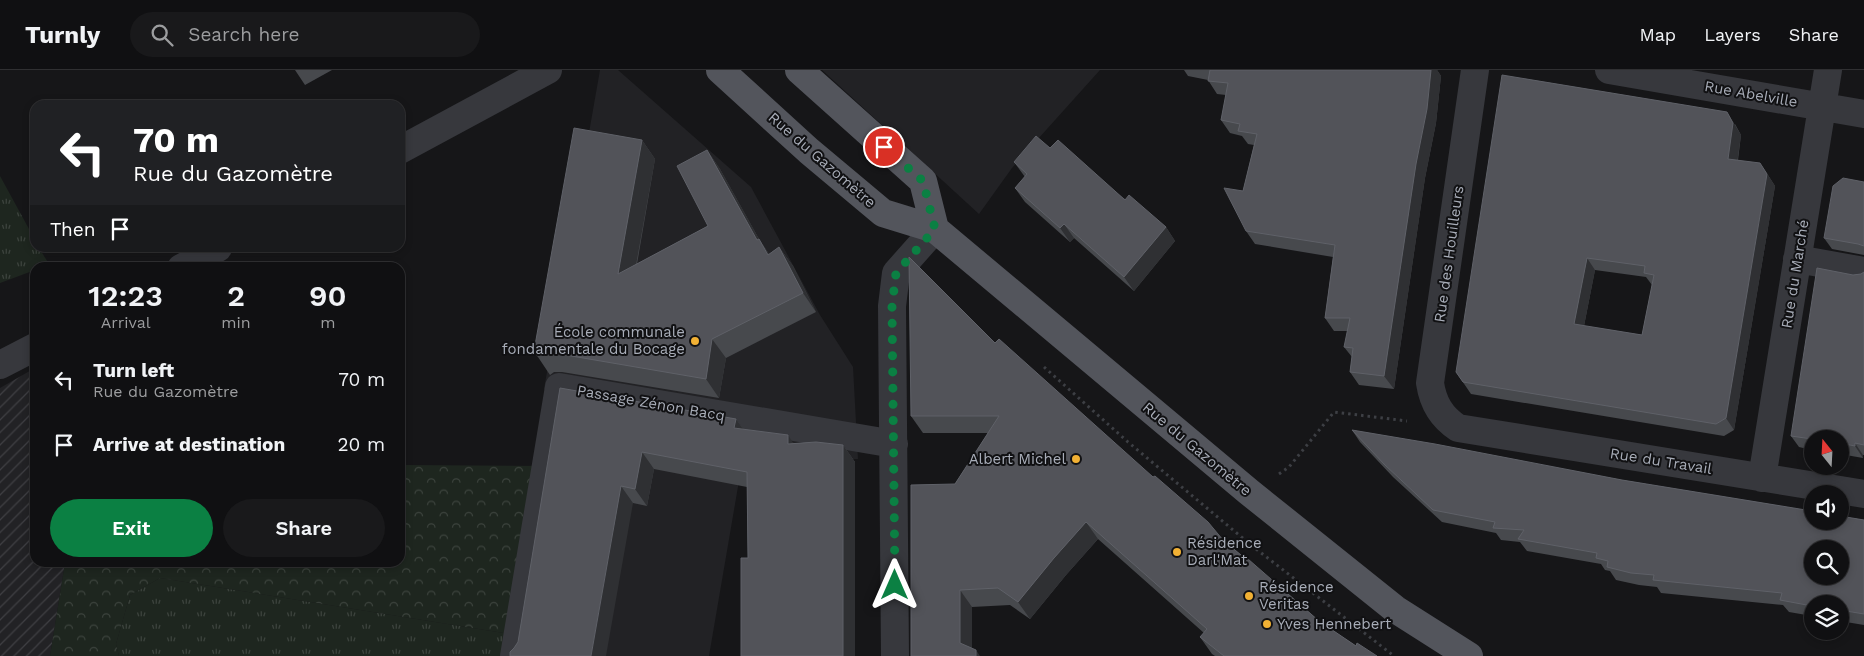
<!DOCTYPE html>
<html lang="en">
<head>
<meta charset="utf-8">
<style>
	body { margin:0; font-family:"Work Sans",sans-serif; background:#19191b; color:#f1f3f6; height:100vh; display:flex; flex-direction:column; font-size:19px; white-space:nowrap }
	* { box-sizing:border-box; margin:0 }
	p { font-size:16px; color:#9c9d9f }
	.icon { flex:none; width:28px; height:28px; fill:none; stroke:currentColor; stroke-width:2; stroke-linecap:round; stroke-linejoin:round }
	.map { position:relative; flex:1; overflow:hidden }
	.drawer { position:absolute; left:30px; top:192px; width:375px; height:305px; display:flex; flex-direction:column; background:#101012; border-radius:15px; box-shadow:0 2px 8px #0003,0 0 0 1px #303032 }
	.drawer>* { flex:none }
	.hud { position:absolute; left:30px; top:30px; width:375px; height:152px; border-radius:15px; box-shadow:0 2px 8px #0003,0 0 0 1px #303032; background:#202124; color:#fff; overflow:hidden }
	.needle { width:32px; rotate:342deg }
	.buttons { position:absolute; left:1804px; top:360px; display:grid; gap:10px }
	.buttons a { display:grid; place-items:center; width:45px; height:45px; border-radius:50%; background:#101012; box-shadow:0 2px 8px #0003,0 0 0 1px #303032; font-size:25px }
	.pin { position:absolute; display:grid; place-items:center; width:42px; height:42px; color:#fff; margin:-21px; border:2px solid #fff; border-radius:50%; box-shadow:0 1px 5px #0007 }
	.me { position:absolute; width:55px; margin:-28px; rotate:0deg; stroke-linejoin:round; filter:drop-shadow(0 0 4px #0008) }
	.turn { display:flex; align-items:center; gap:18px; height:105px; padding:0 20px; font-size:22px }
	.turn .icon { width:65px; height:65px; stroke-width:2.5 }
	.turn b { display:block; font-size:35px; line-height:42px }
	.then { display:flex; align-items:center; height:48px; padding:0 20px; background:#0003; gap:10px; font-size:19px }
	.eta { display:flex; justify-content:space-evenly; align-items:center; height:85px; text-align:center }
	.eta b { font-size:30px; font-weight:600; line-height:35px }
	.primary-button { display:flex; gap:10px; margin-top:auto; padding:10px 20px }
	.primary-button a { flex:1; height:58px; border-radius:30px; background:#0b8043; color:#fff; font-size:20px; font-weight:600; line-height:58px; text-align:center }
	.primary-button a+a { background:#19191b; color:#f1f3f6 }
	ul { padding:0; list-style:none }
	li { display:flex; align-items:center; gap:15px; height:65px; padding:0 20px }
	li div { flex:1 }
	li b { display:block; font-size:19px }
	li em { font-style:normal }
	header { display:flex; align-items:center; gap:30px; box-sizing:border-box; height:70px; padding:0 25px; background:#101012; border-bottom:1px solid #303032 }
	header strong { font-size:24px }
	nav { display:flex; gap:28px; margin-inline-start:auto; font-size:18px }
	.search { width:350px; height:45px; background:#19191b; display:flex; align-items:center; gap:12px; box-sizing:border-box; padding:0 18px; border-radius:28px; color:#9c9d9f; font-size:19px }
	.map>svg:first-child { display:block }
	.built { fill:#222225 }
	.industrial { fill:url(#industrial-furrows) }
	.grass { fill:url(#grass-tufts) }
	.forest { fill:url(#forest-crowns) }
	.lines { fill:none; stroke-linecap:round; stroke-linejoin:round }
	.path { stroke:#3d3f44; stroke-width:3; stroke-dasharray:2.5 4; stroke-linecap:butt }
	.minor { stroke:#37383d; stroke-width:28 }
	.major { stroke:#53555c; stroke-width:28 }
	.wall { fill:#47494d; fill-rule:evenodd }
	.shaded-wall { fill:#2f3033 }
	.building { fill:#525359; stroke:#5f6168; fill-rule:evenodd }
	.route { stroke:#0b8043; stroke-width:9; stroke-dasharray:0 16.2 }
	.poi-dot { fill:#f2b134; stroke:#111113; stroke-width:2 }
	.labels { text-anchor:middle; stroke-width:4; stroke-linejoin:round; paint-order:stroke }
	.street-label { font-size:15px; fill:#a8adb8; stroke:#111113 }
	.poi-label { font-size:15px; fill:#a8adb8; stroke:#111113; text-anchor:start }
</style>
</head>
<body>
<header>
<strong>Turnly</strong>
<div class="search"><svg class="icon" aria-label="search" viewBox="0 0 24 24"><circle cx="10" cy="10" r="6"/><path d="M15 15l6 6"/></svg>Search here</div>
<nav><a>Map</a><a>Layers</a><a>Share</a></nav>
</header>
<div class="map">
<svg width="1864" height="586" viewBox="0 0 1864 586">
	<defs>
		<pattern id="industrial-furrows" width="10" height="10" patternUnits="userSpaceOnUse" patternTransform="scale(1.25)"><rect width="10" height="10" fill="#222225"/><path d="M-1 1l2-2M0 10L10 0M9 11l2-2" fill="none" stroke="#3f3f43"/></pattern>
		<pattern id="grass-tufts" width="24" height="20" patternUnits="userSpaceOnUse" patternTransform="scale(1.25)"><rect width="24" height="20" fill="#1e261f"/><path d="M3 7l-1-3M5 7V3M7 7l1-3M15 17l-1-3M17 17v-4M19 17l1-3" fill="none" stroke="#3c433d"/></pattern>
		<pattern id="forest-crowns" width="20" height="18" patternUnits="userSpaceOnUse" patternTransform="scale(1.25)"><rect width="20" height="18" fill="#1e261f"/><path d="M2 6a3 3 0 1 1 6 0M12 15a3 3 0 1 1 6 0" fill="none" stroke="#3c433d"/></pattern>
	</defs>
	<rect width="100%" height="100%" fill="#161618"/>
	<path class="built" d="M600 0H618L751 117 820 245 853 297 858 389H799L740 405 709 586H524L564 352 544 319Z
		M822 0H1100L1012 98 979 144Z"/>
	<path class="industrial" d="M35 298V492L65 493 50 586H0V318Z"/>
	<path class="grass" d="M0 106 35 170V178H39L49 194 35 198V200L0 213Z
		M160 508 517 565 514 586H119L116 574 130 525Z"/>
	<path class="forest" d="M400 395 546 396 517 565 160 508 130 525 116 574 119 586H50L65 493 400 492Z"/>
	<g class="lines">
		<path class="path" d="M1044 297 1128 372 1251 475 1394 586
			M1279 404 1289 397 1334 342 1407 351"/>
		<path class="minor" d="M1475 0 1430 313C1433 333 1441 347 1458 358L1864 424
			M1609 0 1864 44
			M400 80 548 0
			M1797 189 1864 201
			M181 198 218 178
			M0 295 35 277
			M1762 408 1828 0
			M514 586 559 317 894 374
			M895 586 892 236 896 203 935 159"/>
		<path class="major" d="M720 0 809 81 883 143 935 159 1249 422 1395 539 1469 586
			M799 0 923 111 935 159"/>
	</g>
	<path class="wall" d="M295 0H332L305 15Z
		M1184 0H1437L1441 6 1436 53 1425 108 1394 319 1359 315 1350 302 1352 287 1344 277 1348 261H1334L1325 248 1333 187 1255 174 1246 161 1243 121 1254 75 1248 74 1242 66 1230 63 1221 50 1226 25 1217 24 1208 10 1188 6Z
		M1735 54 1741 65 1738 90 1768 105 1775 116 1734 360 1724 366 1471 324 1456 302ZM1595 200 1646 207 1652 215 1642 265 1584 256Z
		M642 70 655 89 637 194 708 156 707 80 720 99 759 169 769 184 779 177 793 196 816 242 726 288 719 328 562 302H554L550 305 534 281Z
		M1050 78 1166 157 1175 171 1134 221 1074 168 1070 172 1025 132 1015 118 1025 107 1014 92Z
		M1864 112V185L1832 179 1824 168Z
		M1864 202V385H1863V388L1840 384V369H1812V380L1799 377 1791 366 1853 205 1861 204Z
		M995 273 1223 470 1319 551 1356 576 1377 586H1215L1212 584 1200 567 1204 563 1098 469 1066 505 1030 549 1010 535 972 537V578L911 586 955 414 988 363H923L911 346Z
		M560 318 736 349 743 359 794 373 843 375 855 392 748 488 747 417 654 399 647 436 633 433 518 572Z
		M1352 360 1622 410 1864 450V555L1840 551V534H1812V546L1789 542 1783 535 1661 523 1657 517 1639 515 1616 510 1610 501 1605 500 1601 494 1527 481 1520 472 1501 470 1496 463 1442 452 1393 407 1360 372Z"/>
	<path class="shaded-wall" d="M1431 0H1437L1441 6 1436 53 1425 108 1394 319 1384 306 1416 94Z
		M1727 42 1741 65 1736 101 1728 89Z
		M642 70 655 89 631 223 618 204Z
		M707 80 720 99 759 169 772 188 781 205 757 170Z
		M1760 93 1775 116 1734 360 1726 348Z
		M1064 154 1074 168 1070 172 1060 158Z
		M1166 157 1175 171 1134 221 1124 207Z
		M779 177 793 196 816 242 803 223Z
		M1587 188 1595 200 1582 266 1574 254Z
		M712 269 726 288 719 328 706 309Z
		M736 349 748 366 734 358Z
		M788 365 799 382 788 374Z
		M1855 373 1863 385V388L1855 376Z
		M843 375 855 392V586H843Z
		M642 382 654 399 647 436 635 419Z
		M621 416 633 433 606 586H591Z
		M1086 452 1098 469 1066 505 1030 549 1018 532 1054 488Z
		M960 520 972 537V586L960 573Z
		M976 580 980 586H976Z"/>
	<path class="building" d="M1210 0H1431L1427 39 1416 94 1384 306 1350 302 1353 278 1344 277 1350 248H1325L1335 175 1246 161 1224 118 1243 121 1257 64 1238 61 1240 54 1221 50 1228 13 1208 11Z
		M1502 5 1727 42 1733 53 1728 89 1760 93 1767 104 1726 348 1716 354 1463 312 1456 302ZM1587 188 1645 196 1644 203 1654 205 1642 265 1574 254Z
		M574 58 642 70 618 204 708 156 677 96 707 80 757 170 759 169 768 185 779 177 803 223 712 269 706 309 548 282 541 283 537 286V282L534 281Z
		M1036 66 1050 78 1058 70 1125 130 1129 125 1166 157 1124 207 1064 154 1060 158 1015 118 1027 104 1014 92Z
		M1843 108 1864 112V176L1858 174 1824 168 1833 116Z
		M909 187 995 273 999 269 1153 407 1155 406 1208 452 1223 470 1247 490 1248 489 1319 551 1356 576 1357 573 1377 586H1224L1200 567 1207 559 1086 452 1054 488 1018 532 998 518 960 520V573L976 580V586H911V415L955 414 999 346H911Z
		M1817 198 1853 205 1861 204 1864 202V375L1855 373V376L1840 373V369H1812L1791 366Z
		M560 318 736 349 734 358 788 365V374L816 372 843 375V586H741V488H748L747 402 642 382 635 419 621 416 591 586H510V582L514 578 518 572Z
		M1352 360 1435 374 1622 410 1812 441V451H1840V446L1864 450V544L1840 540V534H1812V536L1780 530 1782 523 1653 510 1654 505 1631 503 1607 497 1608 491 1596 488 1597 483 1518 469 1524 460 1493 458 1495 452 1433 440 1385 395ZM1812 479H1840V506H1812Z"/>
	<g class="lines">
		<path class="route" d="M884 77 923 111 935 159 896 203 892 236 895 515"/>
	</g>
	<g class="poi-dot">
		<circle cx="695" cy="271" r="5"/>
		<circle cx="1076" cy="389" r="5"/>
		<circle cx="1177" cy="482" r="5"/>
		<circle cx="1249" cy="526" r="5"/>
		<circle cx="1267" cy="554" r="5"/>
	</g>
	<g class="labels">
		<g class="street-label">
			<text transform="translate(1751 24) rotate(10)" y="5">Rue Abelville</text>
			<text transform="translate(822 90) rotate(41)" y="5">Rue du Gazomètre</text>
			<text transform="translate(1449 184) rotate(-82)" y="5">Rue des Houilleurs</text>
			<text transform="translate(1795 204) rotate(-81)" y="5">Rue du Marché</text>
			<text transform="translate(651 333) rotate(10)" y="5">Passage Zénon Bacq</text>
			<text transform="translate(1197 379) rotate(40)" y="5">Rue du Gazomètre</text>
			<text transform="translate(1661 391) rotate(9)" y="5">Rue du Travail</text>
		</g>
		<g class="poi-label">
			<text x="685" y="267" text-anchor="end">École communale<tspan x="685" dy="17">fondamentale du Bocage</tspan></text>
			<text x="1066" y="394" text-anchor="end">Albert Michel</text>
			<text x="1187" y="478">Résidence<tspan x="1187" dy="17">Darl'Mat</tspan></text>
			<text x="1259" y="522">Résidence<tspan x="1259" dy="17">Veritas</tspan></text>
			<text x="1277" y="559">Yves Hennebert</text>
		</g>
	</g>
</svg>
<div class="buttons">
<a><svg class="needle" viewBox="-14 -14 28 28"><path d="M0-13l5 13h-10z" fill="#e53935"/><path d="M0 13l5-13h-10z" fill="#9c9d9f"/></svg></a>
<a><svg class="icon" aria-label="sound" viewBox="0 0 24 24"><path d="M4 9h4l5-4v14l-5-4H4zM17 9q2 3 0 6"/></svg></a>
<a><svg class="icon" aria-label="search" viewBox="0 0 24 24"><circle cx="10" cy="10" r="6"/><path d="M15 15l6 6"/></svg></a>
<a><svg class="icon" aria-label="layers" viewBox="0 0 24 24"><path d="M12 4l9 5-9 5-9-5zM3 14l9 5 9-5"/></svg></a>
</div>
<div class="pin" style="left:884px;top:77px;background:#d93025"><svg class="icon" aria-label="arrive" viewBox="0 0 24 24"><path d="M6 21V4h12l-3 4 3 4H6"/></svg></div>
<svg class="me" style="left:895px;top:515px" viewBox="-20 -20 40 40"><path d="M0-17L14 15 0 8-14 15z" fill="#0b8043" stroke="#fff" stroke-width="4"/></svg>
<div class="hud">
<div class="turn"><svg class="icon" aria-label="left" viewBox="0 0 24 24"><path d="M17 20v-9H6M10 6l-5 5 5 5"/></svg><div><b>70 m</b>Rue du Gazomètre</div></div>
<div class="then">Then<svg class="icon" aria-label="arrive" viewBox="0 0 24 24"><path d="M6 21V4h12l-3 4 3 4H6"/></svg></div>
</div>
<section class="drawer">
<div class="eta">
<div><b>12:23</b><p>Arrival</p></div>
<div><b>2</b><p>min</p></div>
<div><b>90</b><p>m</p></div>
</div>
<ul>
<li><svg class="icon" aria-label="left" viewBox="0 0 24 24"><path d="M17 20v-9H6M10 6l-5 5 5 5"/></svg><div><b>Turn left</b><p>Rue du Gazomètre</p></div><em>70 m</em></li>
<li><svg class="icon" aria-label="arrive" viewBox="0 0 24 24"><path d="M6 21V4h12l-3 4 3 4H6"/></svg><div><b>Arrive at destination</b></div><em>20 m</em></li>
</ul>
<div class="primary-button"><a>Exit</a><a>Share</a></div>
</section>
</div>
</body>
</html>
